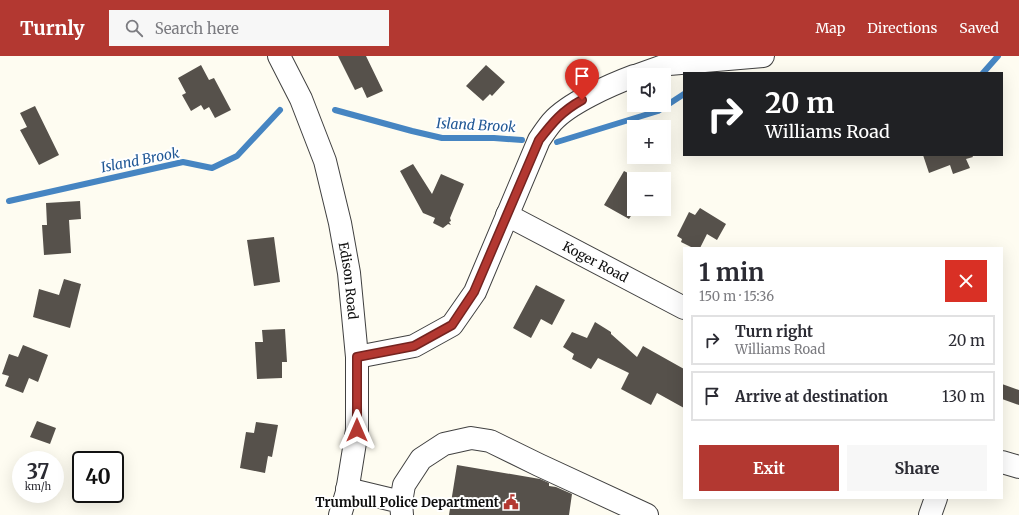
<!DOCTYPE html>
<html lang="en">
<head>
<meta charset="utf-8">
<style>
	body { margin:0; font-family:Merriweather,serif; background:#f7f7f7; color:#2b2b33; height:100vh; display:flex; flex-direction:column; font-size:15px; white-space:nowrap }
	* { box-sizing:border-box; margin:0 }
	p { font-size:13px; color:#7c7c81 }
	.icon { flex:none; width:22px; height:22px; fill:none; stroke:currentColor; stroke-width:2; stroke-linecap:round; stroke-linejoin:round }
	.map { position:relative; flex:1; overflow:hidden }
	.sheet { position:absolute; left:683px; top:191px; width:320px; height:252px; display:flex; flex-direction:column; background:#fff; border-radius:0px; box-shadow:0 4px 16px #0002 }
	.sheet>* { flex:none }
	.guide { position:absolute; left:683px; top:16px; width:320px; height:84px; border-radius:0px; box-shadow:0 4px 16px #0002; background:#202124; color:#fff; overflow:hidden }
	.tools { position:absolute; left:627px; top:12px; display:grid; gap:8px }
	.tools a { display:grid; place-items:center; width:44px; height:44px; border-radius:0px; background:#fff; box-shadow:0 4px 16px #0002; font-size:20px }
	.speed { position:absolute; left:12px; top:395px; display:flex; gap:8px; font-size:20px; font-weight:700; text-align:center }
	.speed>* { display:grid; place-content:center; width:52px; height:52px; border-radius:50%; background:#fff; box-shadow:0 4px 16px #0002; line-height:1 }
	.speed small { font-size:10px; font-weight:400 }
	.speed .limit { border:2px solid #111; border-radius:6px; background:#fff; color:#111 }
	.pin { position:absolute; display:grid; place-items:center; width:34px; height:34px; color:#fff; margin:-41px -17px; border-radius:50% 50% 50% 0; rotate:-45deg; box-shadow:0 0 4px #0007 }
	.pin .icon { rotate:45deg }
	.me { position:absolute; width:44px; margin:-22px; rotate:0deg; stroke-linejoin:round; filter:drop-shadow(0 0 3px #0008) }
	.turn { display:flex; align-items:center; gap:14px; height:84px; padding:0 16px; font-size:18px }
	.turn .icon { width:52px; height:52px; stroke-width:2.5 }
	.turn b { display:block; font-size:28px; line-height:34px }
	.round { display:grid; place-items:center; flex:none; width:42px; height:42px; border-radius:0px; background:#f7f7f7 }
	.summary { display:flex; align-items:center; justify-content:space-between; height:68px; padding:0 16px }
	h1 { font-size:24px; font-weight:700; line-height:30px }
	.primary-button { display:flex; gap:8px; margin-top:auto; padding:8px 16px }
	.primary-button a { flex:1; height:46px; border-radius:0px; background:#b33831; color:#fff; font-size:16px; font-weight:700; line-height:46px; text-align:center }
	.primary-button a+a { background:#f7f7f7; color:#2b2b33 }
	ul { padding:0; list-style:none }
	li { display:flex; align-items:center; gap:12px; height:50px; margin:0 8px 6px; padding:0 8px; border:2px solid #e1e1e2; border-radius:0px }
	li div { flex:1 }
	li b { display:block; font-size:15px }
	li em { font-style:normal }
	header { display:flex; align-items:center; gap:24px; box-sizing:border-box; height:56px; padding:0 20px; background:#b33831; color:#fff }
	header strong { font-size:19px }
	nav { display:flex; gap:22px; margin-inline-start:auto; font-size:14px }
	.search { width:280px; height:36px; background:#f7f7f7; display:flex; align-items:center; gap:10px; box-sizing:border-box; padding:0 14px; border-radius:0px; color:#7c7c81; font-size:15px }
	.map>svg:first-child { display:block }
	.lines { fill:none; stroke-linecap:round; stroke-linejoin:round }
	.stream { stroke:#4685c2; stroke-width:6 }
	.building { fill:#56514b }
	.minor-casing { stroke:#414141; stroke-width:24 }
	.minor { stroke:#fff; stroke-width:22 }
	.route-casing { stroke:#742420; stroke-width:10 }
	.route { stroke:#b33831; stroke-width:7 }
	.labels { text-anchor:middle; stroke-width:4; stroke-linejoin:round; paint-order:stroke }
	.street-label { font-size:13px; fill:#0e0e0e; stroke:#fff }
	.poi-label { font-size:13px; font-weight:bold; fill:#0e0e0e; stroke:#fff; text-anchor:end }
	.water-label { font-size:14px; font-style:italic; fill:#215896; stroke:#fff }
</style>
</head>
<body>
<header>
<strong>Turnly</strong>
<div class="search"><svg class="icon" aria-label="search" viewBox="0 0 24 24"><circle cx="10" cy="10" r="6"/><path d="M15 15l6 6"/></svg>Search here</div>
<nav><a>Map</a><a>Directions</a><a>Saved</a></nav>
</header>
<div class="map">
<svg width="1019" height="459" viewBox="0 0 1019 459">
	<rect width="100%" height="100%" fill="#fefcf1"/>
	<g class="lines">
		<path class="stream" d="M983 17 998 0
			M335 54 412 75 442 82H494L522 84
			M557 86 658 55 684 38
			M9 145 183 106 212 112 237 100 280 54"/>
	</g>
	<path class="building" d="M338 0H366L383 35 367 42 362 31 355 34Z
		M201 9 209 24 214 22 231 54 215 62 209 51 204 54 201 49 191 55 182 39 186 37 178 22Z
		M486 9 505 26 492 40 490 38 483 45 466 30Z
		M35 50 59 99 39 109 20 74 27 71 20 57Z
		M923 99H972L973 101 966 103 970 112 953 118 950 109 929 117Z
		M413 108 432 138 441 118 464 128 450 162 451 165 449 166 451 169 448 168 443 172 433 167 435 162 423 157 400 115Z
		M624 115 634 120V155L629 163 604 149Z
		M80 145 81 163 69 164 71 197 44 199 42 169H47L46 147Z
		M700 152 726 168 717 184 707 178 700 192H693L681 186 682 183 677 180 689 156 695 159Z
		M274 181 280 226 254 230 247 184Z
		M64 223 81 228 70 272 33 261 39 233 59 239Z
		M536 229 565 244 552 269 541 263 531 282 513 272Z
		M595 266 611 276V278L637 301 643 290 684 313V352L657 337 651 349 621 333 629 317 598 302 591 313 572 303 574 298 563 291 572 276 587 282Z
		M285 273 287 306H282V322L257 323 255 286H263L262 274Z
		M23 289 48 299 38 326 29 322 23 337 5 330 9 320 2 318 9 298 18 301Z
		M1002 328 1019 334V349L1002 343Z
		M37 365 56 372 50 388 30 381Z
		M256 366 278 369 272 401 268 400 265 417 240 412 246 376 254 377Z
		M457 409 540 423 549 427V430L556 431 572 438 569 459H449Z"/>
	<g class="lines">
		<g class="minor-casing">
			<g id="minor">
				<path id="s1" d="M279 0 301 43 325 105 340 167 349 217 357 301V374L347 436 340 459"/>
				<path d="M638 19 669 8 763 0"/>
				<path id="s2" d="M507 159 684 252"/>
				<path d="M357 301 414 290 452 269 475 236 539 84C543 78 547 72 552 66 569 47 610 29 634 20"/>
				<path d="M1002 406 1019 411"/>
				<path d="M347 433 401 446 402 459"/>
				<path d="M401 446 404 429 421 403 444 388 471 382 490 385 539 409 647 459"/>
				<path d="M930 459 936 442"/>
			</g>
		</g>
		<use href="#minor" class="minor"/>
	</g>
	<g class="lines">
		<g class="route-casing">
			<path id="route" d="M357 374V301L414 290 452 269 474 236 539 84C553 66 562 55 582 44"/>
		</g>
		<use href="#route" class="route"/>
	</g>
	<defs>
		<g id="civic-bare" transform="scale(1.2)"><path d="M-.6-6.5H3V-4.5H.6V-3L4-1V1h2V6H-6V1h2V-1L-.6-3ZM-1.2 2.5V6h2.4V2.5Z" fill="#b33831" stroke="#fff" stroke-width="2.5" paint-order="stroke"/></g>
	</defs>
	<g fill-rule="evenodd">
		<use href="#civic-bare" x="511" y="446"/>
	</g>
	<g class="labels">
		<g class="street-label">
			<text dy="5" stroke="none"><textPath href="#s2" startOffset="100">Koger Road</textPath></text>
			<text dy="5" stroke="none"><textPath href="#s1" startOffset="237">Edison Road</textPath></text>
		</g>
		<g class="poi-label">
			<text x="499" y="451">Trumbull Police Department</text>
		</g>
		<g class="water-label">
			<text transform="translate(476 69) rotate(3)" y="5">Island Brook</text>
			<text transform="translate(140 104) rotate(-11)" y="5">Island Brook</text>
		</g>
	</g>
</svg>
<div class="tools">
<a><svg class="icon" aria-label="sound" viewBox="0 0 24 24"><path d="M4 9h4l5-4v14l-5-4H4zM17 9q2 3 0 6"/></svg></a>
<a>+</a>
<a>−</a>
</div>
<div class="speed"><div>37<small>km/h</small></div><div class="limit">40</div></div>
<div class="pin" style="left:582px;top:44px;background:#d93025"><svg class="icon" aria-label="arrive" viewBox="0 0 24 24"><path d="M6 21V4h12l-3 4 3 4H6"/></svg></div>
<svg class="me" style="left:357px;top:374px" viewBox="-20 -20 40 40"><path d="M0-17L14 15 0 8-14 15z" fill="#b33831" stroke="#fff" stroke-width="4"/></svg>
<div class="guide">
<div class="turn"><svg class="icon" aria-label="right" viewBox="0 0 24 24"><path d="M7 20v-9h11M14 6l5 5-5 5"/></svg><div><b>20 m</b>Williams Road</div></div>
</div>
<section class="sheet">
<div class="summary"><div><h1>1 min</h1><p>150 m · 15:36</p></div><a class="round" style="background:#d93025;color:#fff"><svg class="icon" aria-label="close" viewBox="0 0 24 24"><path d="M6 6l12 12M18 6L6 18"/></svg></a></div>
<ul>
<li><svg class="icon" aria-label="right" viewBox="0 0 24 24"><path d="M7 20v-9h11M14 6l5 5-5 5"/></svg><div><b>Turn right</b><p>Williams Road</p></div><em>20 m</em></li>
<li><svg class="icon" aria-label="arrive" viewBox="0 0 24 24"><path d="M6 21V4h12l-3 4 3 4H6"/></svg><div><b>Arrive at destination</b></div><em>130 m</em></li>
</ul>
<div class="primary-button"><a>Exit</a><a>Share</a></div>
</section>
</div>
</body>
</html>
